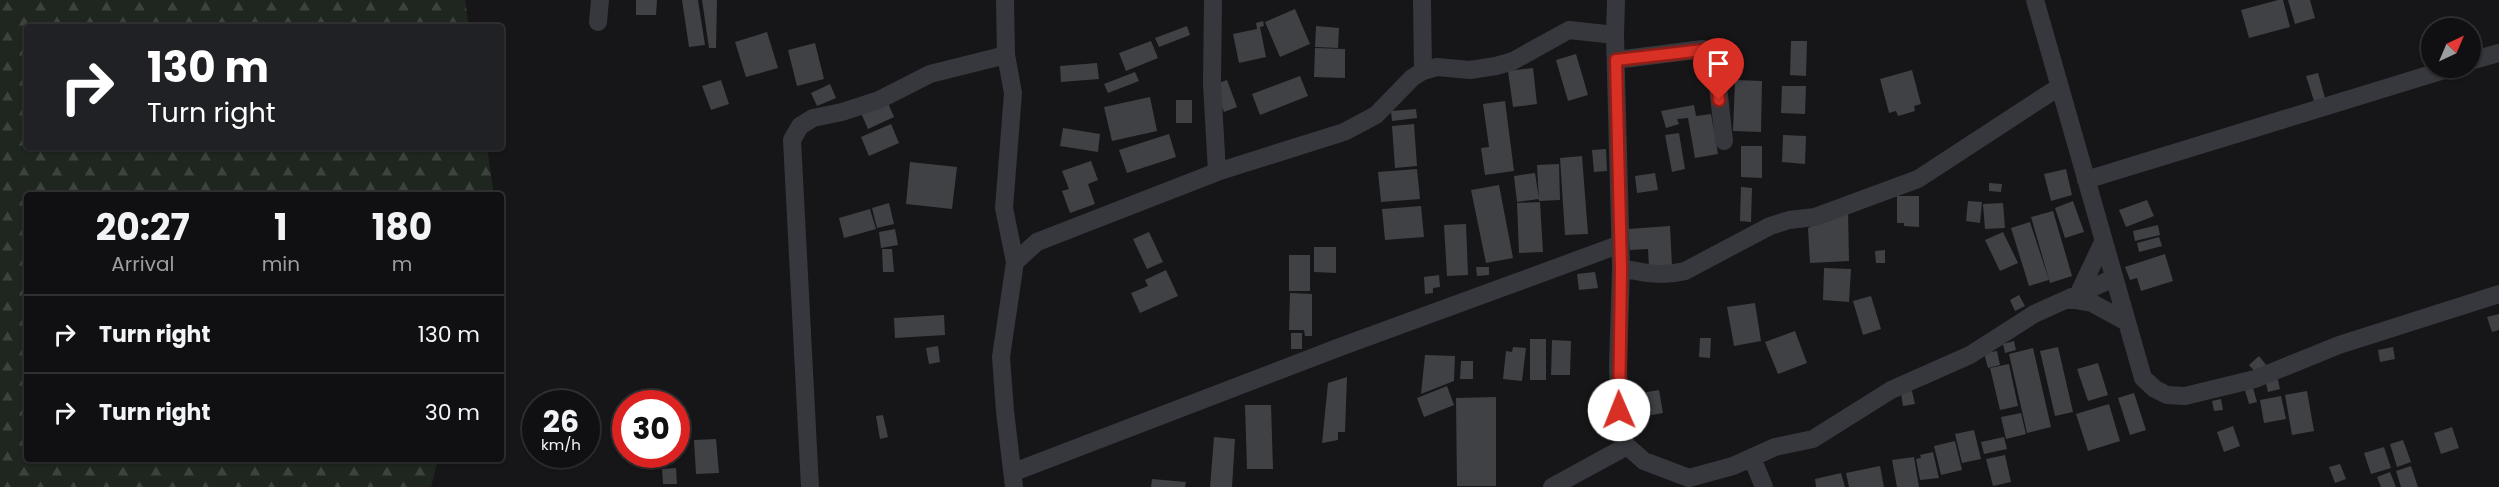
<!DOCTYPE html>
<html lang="en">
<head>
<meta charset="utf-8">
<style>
	body { margin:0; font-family:Poppins,sans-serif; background:#1e1e20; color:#f1f3f6; height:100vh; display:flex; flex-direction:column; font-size:22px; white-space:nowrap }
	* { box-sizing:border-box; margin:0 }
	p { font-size:20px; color:#9c9d9f }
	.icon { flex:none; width:33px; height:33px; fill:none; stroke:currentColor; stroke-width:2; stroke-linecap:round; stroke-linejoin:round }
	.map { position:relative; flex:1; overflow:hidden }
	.drawer { position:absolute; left:24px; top:192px; width:480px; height:270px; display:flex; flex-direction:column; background:#101012; border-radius:6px; box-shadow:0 2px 4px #0004,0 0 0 2px #303032 }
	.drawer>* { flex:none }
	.hud { position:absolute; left:24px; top:24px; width:480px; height:126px; border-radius:6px; box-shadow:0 2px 4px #0004,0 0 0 2px #303032; background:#202124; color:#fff; overflow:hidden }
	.needle { width:39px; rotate:44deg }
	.buttons { position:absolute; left:2421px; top:18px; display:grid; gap:12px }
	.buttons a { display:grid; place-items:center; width:60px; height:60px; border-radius:50%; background:#101012; box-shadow:0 2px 4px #0004,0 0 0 2px #303032; font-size:30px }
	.speed { position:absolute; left:522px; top:390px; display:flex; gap:12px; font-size:30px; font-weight:700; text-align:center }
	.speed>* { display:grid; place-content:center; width:78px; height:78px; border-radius:50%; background:#101012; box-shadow:0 2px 4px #0004,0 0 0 2px #303032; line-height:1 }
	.speed small { font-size:15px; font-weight:400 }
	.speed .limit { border:9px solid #d22; background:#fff; color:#111 }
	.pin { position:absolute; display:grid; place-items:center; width:51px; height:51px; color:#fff; margin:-62px -26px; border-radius:50% 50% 50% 0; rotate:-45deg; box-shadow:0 0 6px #0007 }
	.pin .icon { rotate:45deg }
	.me { position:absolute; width:66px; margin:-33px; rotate:359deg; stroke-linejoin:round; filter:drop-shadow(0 0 4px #0008) }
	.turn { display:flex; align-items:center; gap:21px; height:126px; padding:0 24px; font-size:27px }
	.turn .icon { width:78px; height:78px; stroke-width:2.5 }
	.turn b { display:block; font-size:42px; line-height:51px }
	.eta { display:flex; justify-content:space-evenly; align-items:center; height:102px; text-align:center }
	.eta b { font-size:36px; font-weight:700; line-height:42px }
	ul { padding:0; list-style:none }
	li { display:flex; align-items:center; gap:18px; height:78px; padding:0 24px; border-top:2px solid #303032 }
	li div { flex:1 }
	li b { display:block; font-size:22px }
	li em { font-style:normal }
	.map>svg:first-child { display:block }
	.forest { fill:url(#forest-firs) }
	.building { fill:#404145 }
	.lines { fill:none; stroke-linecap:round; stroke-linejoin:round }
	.street { stroke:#37383d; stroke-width:18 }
	.route-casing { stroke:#8d1f18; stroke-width:15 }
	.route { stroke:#d93025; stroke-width:10 }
</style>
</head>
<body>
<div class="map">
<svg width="2499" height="487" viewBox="0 0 2499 487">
	<defs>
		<pattern id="forest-firs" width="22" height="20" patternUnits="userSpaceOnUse" patternTransform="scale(1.5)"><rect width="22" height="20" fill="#1e261f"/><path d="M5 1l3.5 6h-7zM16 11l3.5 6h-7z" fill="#3c433d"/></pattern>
	</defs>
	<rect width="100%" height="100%" fill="#161618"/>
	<path class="forest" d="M0 0H465L469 27H27V147H487L494 195H27V459H438L431 487H0Z"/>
	<path class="building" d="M636 0H657L656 15H636Z
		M682 0H698L705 45 689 47Z
		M702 0H717L716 48H709Z
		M2278 0H2283L2290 27 2249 38 2241 10Z
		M2288 0H2310L2315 18 2295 24Z
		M1295 9 1310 44 1280 57 1265 22Z
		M1263 21 1264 26 1260 27 1266 57 1239 63 1233 34 1257 29 1256 23Z
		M1187 26 1190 35 1159 47 1155 38Z
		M1316 26 1339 28 1338 48 1315 47Z
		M767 32 778 68 746 77 735 42Z
		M1151 41 1158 58 1126 71 1119 53Z
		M1791 41H1807L1806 76 1790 75Z
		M815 43 824 79 797 86 788 50Z
		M1315 48 1345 49V78L1314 77Z
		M1576 54 1588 95 1568 101 1556 60Z
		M1097 63 1099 79 1061 82 1060 66Z
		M1533 68 1537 104 1513 107 1508 71Z
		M1912 70 1921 104 1914 106 1915 111 1898 116 1896 111 1889 113 1880 79Z
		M1135 72 1139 81 1108 93 1104 84Z
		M2318 73 2325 98 2314 101 2306 76Z
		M1300 76 1308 96 1260 115 1252 94Z
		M721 80 729 104 711 110 702 86Z
		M1227 80 1237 107 1224 112 1213 85Z
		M1735 80 1762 81 1761 132 1733 131Z
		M830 84 836 98 817 106 811 93Z
		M1782 86H1806L1805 114 1781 113Z
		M1150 97 1157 131 1112 141 1104 107Z
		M1176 100H1192V123H1176Z
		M887 101 894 117 868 129 861 113Z
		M1505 101 1514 171 1485 175 1481 148 1489 147 1483 104Z
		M1694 105 1696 116 1711 114 1718 154 1695 158 1688 118 1677 119 1679 124 1666 128 1661 111Z
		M1416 109 1417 118 1392 121 1391 111Z
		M891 124 899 143 869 156 861 137Z
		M1414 124 1417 166 1395 168 1392 126Z
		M1063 128 1100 134 1098 152 1060 146Z
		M1679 133 1685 169 1672 172 1665 135Z
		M1169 134 1176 157 1127 173 1119 150Z
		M1783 135 1806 136 1805 164 1782 162Z
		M1741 146H1762V178L1741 177Z
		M1606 149 1607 171 1594 172 1592 150Z
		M1582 156 1588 234 1565 235 1560 158Z
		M1091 161 1098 180 1088 184 1095 204 1070 213 1062 191 1069 189 1062 171Z
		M910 162 957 167 952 209 906 204Z
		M1559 164 1560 200 1539 201 1537 165Z
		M1417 169 1420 199 1381 202 1378 172Z
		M2066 169 2072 195 2051 201 2044 174Z
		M1535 173 1539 199 1517 202 1514 176Z
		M1655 173 1658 190 1637 193 1635 176Z
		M1989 183 2002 184 2001 192 1989 191Z
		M1499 185 1513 258 1486 263 1471 190Z
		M1741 187 1752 188 1751 222 1740 221Z
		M1897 196H1919V227L1904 226V223H1897Z
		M2147 200 2154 216 2126 227 2119 210Z
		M1968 201 1982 202 1980 223 1966 221Z
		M2073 201 2084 232 2065 238 2055 208Z
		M1540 202 1543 252 1519 253 1517 203Z
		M889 203 894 224 877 228 872 208Z
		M2003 203 2005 228 1985 229 1983 204Z
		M1421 206 1424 237 1385 240 1382 209Z
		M870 209 876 229 844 238 839 218Z
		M1848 209 1849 261 1810 263 1808 228Z
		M2053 211 2072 276 2050 283 2031 217Z
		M2030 222 2049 280 2029 286 2011 228Z
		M1466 224 1468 275 1447 276 1444 225Z
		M2158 225 2160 235 2135 241 2133 231Z
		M1670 226 1672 266 1649 267 1648 249 1630 250 1628 229Z
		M895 229 898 245 881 248 879 232Z
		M1149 232 1163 262 1147 269 1133 239Z
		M2003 232 2018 263 2000 271 1985 240Z
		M2159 237 2162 246 2139 252 2137 243Z
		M1314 247H1336V273L1314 272Z
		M882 249H892L894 272H883Z
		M1885 250V263H1876L1875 251Z
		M2165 254 2173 281 2141 291 2137 278 2130 280 2125 267Z
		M1289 255H1310V291H1289Z
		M1476 267H1489V275L1477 276Z
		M1824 268 1851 269 1849 302 1823 300Z
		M1166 270 1178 296 1140 313 1131 293 1148 286 1145 280Z
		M1595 272 1598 288 1579 290 1577 274Z
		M1439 275 1440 287 1433 288V293L1425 294 1424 277Z
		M1290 293 1312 294V336H1305L1304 330H1289Z
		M2019 295 2025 306 2015 311 2010 300Z
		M1871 296 1881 329 1863 335 1853 301Z
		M1755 303 1761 341 1734 346 1727 307Z
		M2499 314V330L2492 332 2487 317Z
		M944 315 945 335 895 338 894 318Z
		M1795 331 1807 363 1778 374 1765 342Z
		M1291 333H1302V349H1291Z
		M1700 338H1711L1710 358 1699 357Z
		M1530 339H1546V380H1530Z
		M1552 340 1571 341 1570 375H1551Z
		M2014 341 2016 350 2005 353 2003 344Z
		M938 346 940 362 929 364 926 348Z
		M1513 347 1526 348 1522 381 1503 379 1506 351 1512 352Z
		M2058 347 2073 412 2055 416 2040 351Z
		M2393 347 2395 359 2380 362 2378 350Z
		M2033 348 2051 427 2027 433 2009 354Z
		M1997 351 2000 365 1988 368 1984 353Z
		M1425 355 1455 356 1454 381 1421 394Z
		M2259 356 2267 366 2257 374 2249 365Z
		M1461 361H1473V379H1460Z
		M2098 363 2108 395 2088 401 2077 369Z
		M2009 364 2018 406 2000 410 1990 368Z
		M2277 376 2280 389 2268 392 2265 379Z
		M1347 377 1345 432H1338V440L1322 443 1328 383Z
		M1447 386 1454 405 1424 417 1417 398Z
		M2253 388 2257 402 2249 404 2245 390Z
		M1659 390 1663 413 1634 418 1630 395Z
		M1912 391 1915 404 1903 406 1901 393Z
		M2307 391 2314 431 2292 435 2285 395Z
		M2134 393 2146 430 2130 435 2118 398Z
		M2281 396 2286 419 2264 423 2260 400Z
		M1496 397V486H1457L1456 398Z
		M2221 399 2223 410 2214 411 2212 401Z
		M2109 404 2120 441 2088 451 2076 414Z
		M1245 405H1271L1273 469H1247Z
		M2021 413 2026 434 2006 439 2001 417Z
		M883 415 888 437 880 439 876 416Z
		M2233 426 2240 446 2224 452 2217 432Z
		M2452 427 2459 448 2441 454 2434 433Z
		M1974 430 1981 459 1962 463 1955 434Z
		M1214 437 1235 439 1232 487H1210Z
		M2004 437 2007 449 1984 454 1981 442Z
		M716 439 719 473 696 474 694 440Z
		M2403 440 2411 462 2397 467 2390 444Z
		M1955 441 1962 470 1941 475 1934 446Z
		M2384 447 2391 468 2371 474 2364 453Z
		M1933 452 1939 478 1920 480 1916 459 1921 458 1920 455Z
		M2005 455 2011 482 1993 486 1986 459Z
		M1914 457 1919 487H1897L1892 460Z
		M2340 464 2346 479 2335 483 2329 467Z
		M1880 466 1884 487H1849L1846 473Z
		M2411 466 2418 487H2401L2396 471Z
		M676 468 677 484H663L662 469Z
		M2390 472 2396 487H2381L2377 477Z
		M1841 473 1845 487H1816L1815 479Z
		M1152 479 1186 482 1185 487H1151Z"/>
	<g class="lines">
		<path class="street" d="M1005 0 1006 55 1013 93 1004 208 1015 262
			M1213 0 1212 84 1217 172
			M1422 0 1423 71
			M1616 0 1615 35 1621 268 1618 366 1620 433 1627 446 1644 461 1689 478 1733 466 1775 447 1813 439 1891 390 1970 355 2034 314 2114 278
			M2035 0 2143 378 2155 389 2167 395 2185 396 2255 379 2339 345 2499 294
			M598 22 600 0
			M1616 60 1703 49 1715 59 1724 141
			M2470 61 2499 53
			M2086 180 2451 68
			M1621 268C1644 273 1662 277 1685 271L1770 226 1789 220 1815 217 1918 179 2059 87
			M2078 295 2103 242
			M2069 299 2092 303 2127 322
			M1752 458 1764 487
			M1014 472 1340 347 1621 244
			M810 487 792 140 800 126 813 118 842 112 879 100 930 74 1006 55
			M1014 487 1005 411 1001 357 1015 262 1037 242 1217 172 1344 132 1376 115 1412 78 1423 71 1437 67 1470 70 1496 66 1513 61 1569 30 1615 35
			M1552 487 1627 446"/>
	</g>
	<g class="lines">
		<g class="route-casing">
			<path id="route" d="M1619 410 1621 268 1616 60 1703 50 1715 59 1719 100"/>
		</g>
		<use href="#route" class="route"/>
	</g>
</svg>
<div class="buttons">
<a><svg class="needle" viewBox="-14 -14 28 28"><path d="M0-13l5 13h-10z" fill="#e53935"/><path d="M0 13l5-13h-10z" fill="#9c9d9f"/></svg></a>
</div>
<div class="speed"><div>26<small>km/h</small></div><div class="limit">30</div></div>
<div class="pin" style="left:1719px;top:100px;background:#d93025"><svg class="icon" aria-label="arrive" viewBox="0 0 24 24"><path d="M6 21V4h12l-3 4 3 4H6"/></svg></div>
<svg class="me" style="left:1619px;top:410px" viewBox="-20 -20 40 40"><circle r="19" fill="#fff"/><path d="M0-13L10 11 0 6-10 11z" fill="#d93025"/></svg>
<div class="hud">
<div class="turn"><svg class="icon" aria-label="right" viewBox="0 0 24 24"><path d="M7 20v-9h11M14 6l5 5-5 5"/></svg><div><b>130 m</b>Turn right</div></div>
</div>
<section class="drawer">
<div class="eta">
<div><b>20:27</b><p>Arrival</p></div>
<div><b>1</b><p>min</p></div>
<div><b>180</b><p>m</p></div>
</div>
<ul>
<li><svg class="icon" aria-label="right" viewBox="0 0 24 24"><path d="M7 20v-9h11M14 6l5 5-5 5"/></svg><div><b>Turn right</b></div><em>130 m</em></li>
<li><svg class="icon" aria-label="right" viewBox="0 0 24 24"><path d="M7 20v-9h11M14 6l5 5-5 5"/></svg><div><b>Turn right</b></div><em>30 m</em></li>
</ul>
</section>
</div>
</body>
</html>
